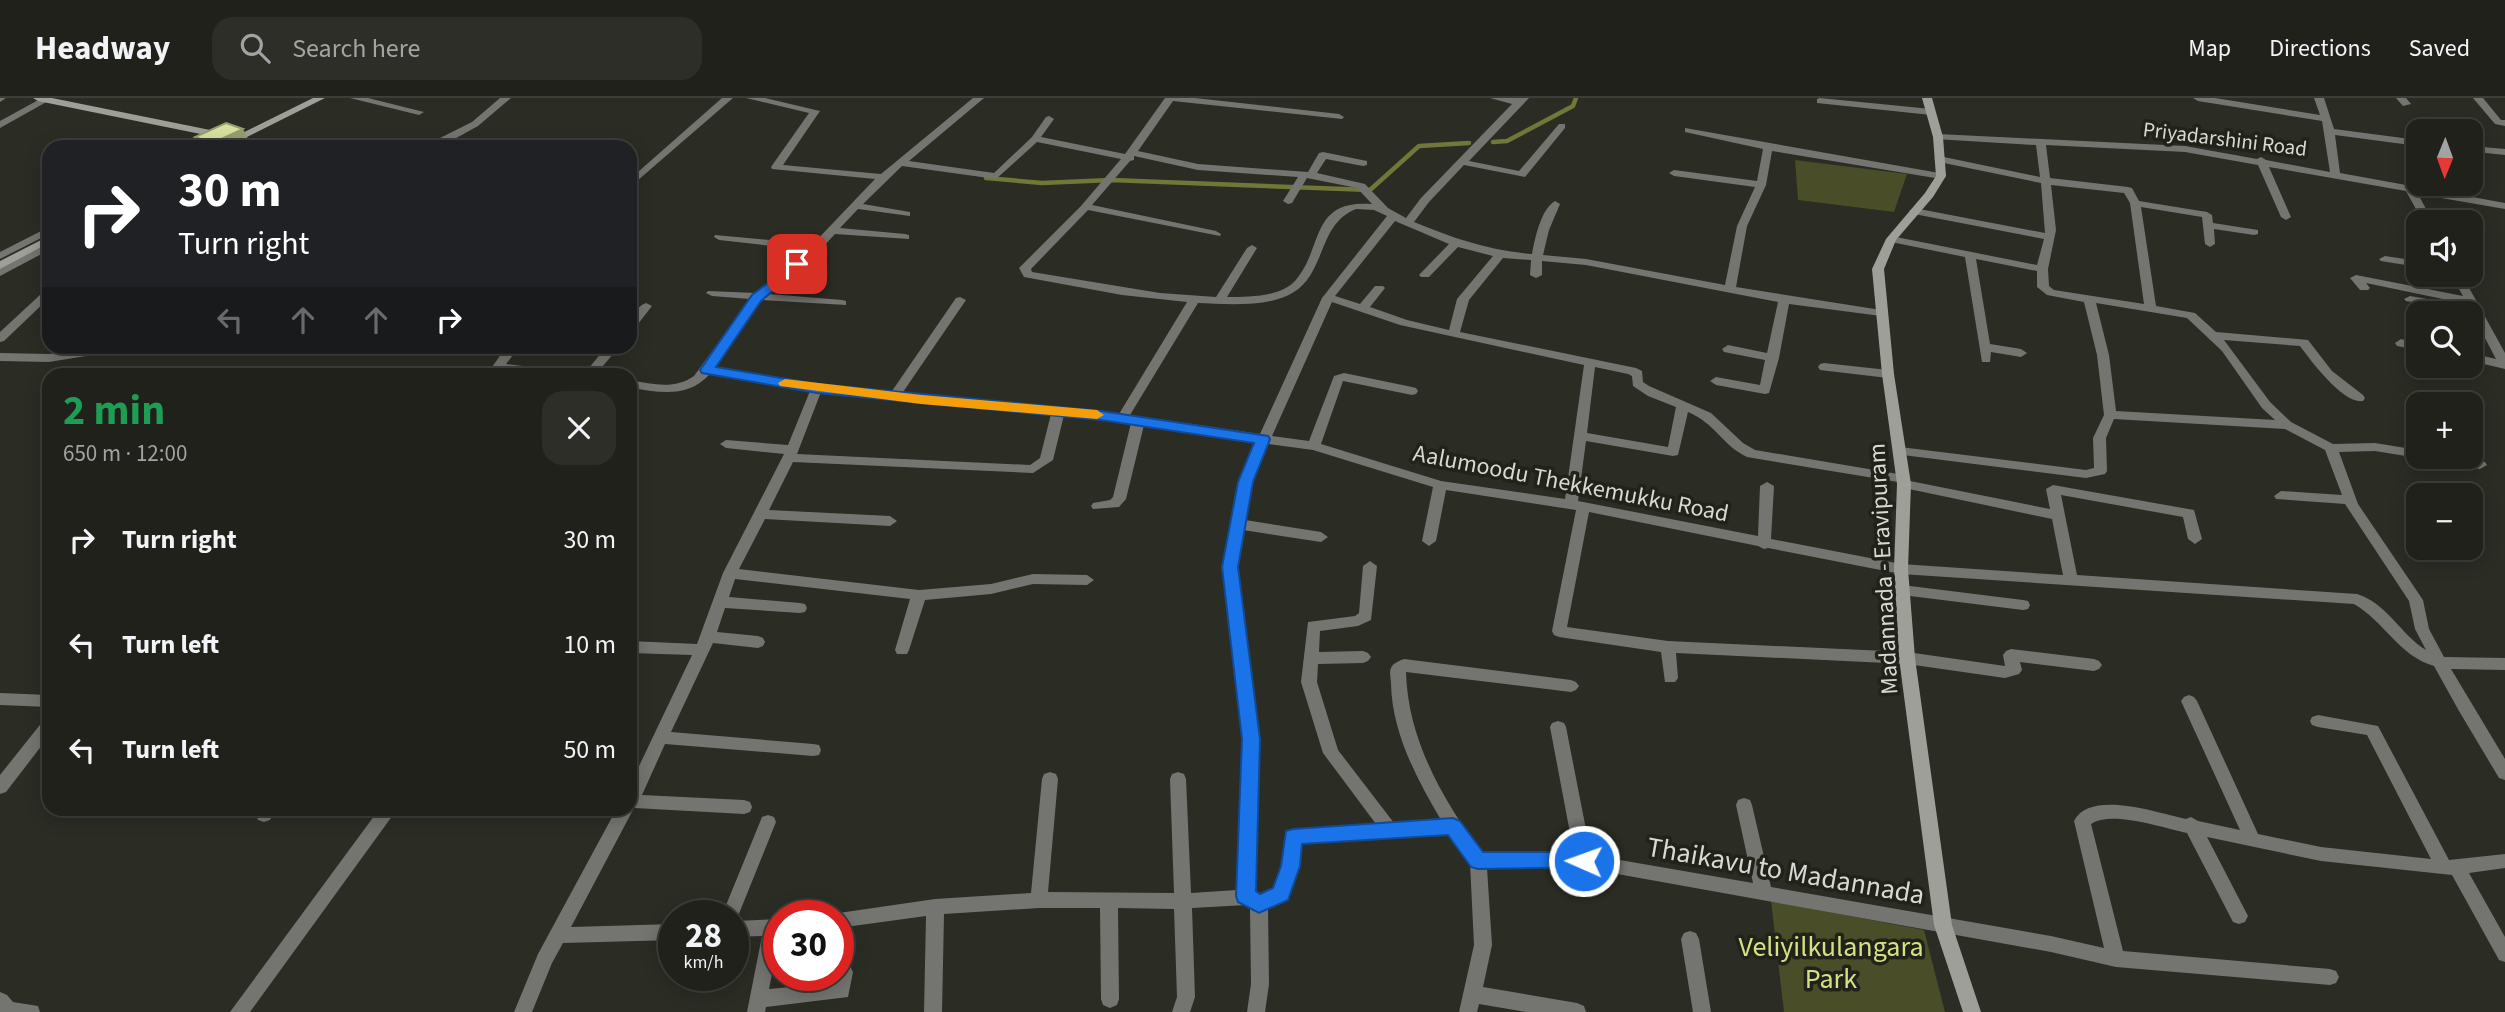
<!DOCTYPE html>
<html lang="en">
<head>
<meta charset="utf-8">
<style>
	body { margin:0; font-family:"Source Sans 3",sans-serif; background:#2d2e28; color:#f1f3f6; height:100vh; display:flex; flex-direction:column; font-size:26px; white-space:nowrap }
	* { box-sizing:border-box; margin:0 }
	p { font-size:23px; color:#a2a3a3 }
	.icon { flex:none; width:38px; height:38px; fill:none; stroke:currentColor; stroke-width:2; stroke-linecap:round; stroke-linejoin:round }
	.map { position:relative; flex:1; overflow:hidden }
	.drawer { position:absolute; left:42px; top:270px; width:595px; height:448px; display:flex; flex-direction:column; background:#20211b; border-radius:21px; box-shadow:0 4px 18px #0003,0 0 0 2px #3d3e3a }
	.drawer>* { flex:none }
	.hud { position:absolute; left:42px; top:42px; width:595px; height:214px; border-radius:21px; box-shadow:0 4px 18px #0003,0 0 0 2px #3d3e3a; background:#202124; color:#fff; overflow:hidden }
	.needle { width:46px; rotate:181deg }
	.buttons { position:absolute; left:2406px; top:21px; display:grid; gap:14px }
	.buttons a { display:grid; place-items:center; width:77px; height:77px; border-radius:14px; background:#20211b; box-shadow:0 4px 18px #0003,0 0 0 2px #3d3e3a; font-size:35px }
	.speed { position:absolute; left:658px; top:802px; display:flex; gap:14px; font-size:35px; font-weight:700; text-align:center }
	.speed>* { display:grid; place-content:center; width:91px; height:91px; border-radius:50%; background:#20211b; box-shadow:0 4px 18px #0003,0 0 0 2px #3d3e3a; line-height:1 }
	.speed small { font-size:18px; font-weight:400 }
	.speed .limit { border:10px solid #d22; background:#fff; color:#111 }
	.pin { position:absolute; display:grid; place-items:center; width:60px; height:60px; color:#fff; margin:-30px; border-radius:14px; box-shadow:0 4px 10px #0006 }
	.me { position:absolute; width:77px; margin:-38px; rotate:272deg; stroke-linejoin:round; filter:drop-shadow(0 0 5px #0008) }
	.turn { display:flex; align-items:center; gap:24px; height:147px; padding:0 21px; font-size:32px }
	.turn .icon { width:91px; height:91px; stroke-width:2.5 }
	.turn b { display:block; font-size:49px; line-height:60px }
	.lanes { display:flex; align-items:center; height:66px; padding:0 21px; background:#0003; justify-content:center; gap:35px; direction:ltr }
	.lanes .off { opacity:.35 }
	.round { display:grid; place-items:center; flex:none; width:74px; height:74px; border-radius:21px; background:#2d2e28 }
	.summary { display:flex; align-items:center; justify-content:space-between; height:119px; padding:0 21px }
	h1 { font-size:42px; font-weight:700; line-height:52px; color:#1e9e55 }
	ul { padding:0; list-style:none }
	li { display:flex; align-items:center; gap:21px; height:105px; padding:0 21px }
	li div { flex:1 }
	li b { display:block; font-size:26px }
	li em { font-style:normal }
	header { display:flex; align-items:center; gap:42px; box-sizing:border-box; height:98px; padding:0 35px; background:#20211b; border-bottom:2px solid #3d3e3a }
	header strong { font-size:33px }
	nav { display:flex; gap:38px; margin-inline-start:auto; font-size:24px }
	.search { width:490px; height:63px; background:#2d2e28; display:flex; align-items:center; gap:18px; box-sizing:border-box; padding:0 24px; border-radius:21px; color:#a2a3a3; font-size:26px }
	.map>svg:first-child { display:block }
	.green { fill:#494d28 }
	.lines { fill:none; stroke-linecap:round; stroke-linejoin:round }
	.stream { stroke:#707738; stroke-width:4.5 }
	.street { fill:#747570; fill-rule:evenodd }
	.secondary { fill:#9d9f98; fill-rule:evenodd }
	.wall { fill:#bac289 }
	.shaded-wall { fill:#979e6f }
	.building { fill:#d8e19f; stroke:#979e6f; stroke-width:2 }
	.route { fill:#1a73e8; stroke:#114b97; stroke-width:2 }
	.slow { fill:#f59e0b }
	.labels { text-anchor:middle; stroke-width:7; stroke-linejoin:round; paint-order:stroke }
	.far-street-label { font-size:21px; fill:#d9d9d4; stroke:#21221a }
	.street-label { font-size:24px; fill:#d9d9d4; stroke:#21221a }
	.near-street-label { font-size:28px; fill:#d9d9d4; stroke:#21221a }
	.near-park-label { font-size:28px; fill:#d6e084; stroke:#21221a }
</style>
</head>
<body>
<header>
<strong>Headway</strong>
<div class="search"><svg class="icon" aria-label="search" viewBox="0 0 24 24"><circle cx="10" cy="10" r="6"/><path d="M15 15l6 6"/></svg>Search here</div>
<nav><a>Map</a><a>Directions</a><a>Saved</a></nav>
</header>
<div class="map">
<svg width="2505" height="914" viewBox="0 0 2505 914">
	<rect width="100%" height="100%" fill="#2b2c24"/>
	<path class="green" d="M1795 62 1907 76 1894 114 1798 102Z
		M1771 803 1924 832 1945 914H1784Z"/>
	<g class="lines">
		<path class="stream" d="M1493 44 1507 43 1573 8 1576 0
			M986 80 1042 85 1111 82 1370 92 1419 48 1469 45"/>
		<path class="street" d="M0 0H6L0 4Z
			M42 0 50 2 0 30V23Z
			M350 0H368L424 14 419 17Z
			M500 0H511L478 28 449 44 471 49H427L434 43 472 24Z
			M722 0H733L630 89V81Z
			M746 0H765L820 13 783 67 881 76 973 0H984L909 63 994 75 1032 39 1046 19 1049 18 1054 21 1041 39 1125 56 1165 0H1195L1339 16 1344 19 1342 21 1173 3 1138 53 1198 66 1308 74 1319 55 1323 54 1367 63V67L1363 68 1326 61 1317 75 1365 86 1388 110 1406 120 1421 100 1512 6 1490 0H1529L1469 63 1519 73 1559 26H1565V30L1525 79 1464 67 1429 104 1414 124C1455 141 1488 152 1532 156 1535 140 1541 111 1555 103L1560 106 1549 132 1543 157 1586 161 1725 187 1737 128 1755 89 1674 78 1669 75 1674 72 1757 83 1763 51 1685 34V30L1945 76 1946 78 1941 81 1772 53 1766 87 1747 128 1736 189 1881 212 1887 215 1881 218 1789 206 1779 260 1769 295 1765 296 1716 287 1710 283 1716 279 1760 287 1765 262 1724 254 1722 251 1728 247 1767 255 1778 204 1586 167 1542 163V177L1536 180 1530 177 1531 162 1503 160 1469 202 1460 234 1636 270 1642 273 1643 284 1649 288 1711 315 1743 345 1755 352 1904 377 1909 378 1910 383 2050 411 2046 391 2053 387 2194 412 2202 441 2195 446 2188 441 2183 419 2061 397 2077 477 2357 496C2387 505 2401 537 2426 552L2415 531 2409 503 2345 406 2276 401 2274 398 2281 393 2342 397 2325 352 2285 331 2114 321 2106 340 2107 373 2105 376 2086 380 1895 356 1894 353 1895 350 1900 349 2086 372 2094 370 2093 340 2104 317 2097 257 2084 204 2047 197 2037 189V173L1976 161 1990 246 2021 251 2027 255 2021 259 1991 254 1990 264H1982L1965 159 1891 144 1886 141 1891 138 2037 167 2044 141 1914 116 1909 113 1914 110 2045 135 2041 85 1939 64 1934 61 1939 58 2040 79 2036 47 1935 41 1933 39 1938 36 2185 48 2257 61 2261 59 2266 62 2330 74 2322 23 2198 3 2193 0H2215L2320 17 2314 0H2324L2334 31 2418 42V48L2335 37 2340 75 2505 105V111L2418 96 2433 124H2423L2406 93 2269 69 2291 119 2286 122 2281 119 2258 67 2185 54 2046 47 2050 80 2128 89 2132 90 2139 103 2207 114 2212 117 2213 125 2258 132V136L2254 137 2214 131 2215 146 2210 149 2205 146 2202 119 2141 109 2156 208 2195 215 2216 234 2308 242 2332 273 2363 297 2365 300 2363 303C2343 306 2312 264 2300 248L2224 242 2270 304 2291 324 2333 346 2375 345 2418 352V359H2423L2418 360 2375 353 2339 354 2358 406 2423 502 2429 531 2444 559 2505 560V572L2451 571 2505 661V682L2499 680 2459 613 2434 568C2399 558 2385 524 2354 506L1901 476 1768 450 1764 451 1758 448 1589 414 1567 529 1668 543 1907 554 2005 568 2003 557 2006 553 2011 551 2094 561 2099 563 2102 567 2099 571 2094 573 2020 564 2022 572 2019 576 2005 580 1907 566 1676 555 1678 580 1675 584H1665L1661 554 1559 539 1554 537 1552 533 1576 412 1446 392 1436 443 1429 448 1422 443 1433 389 1313 352 1269 346 1252 384 1245 422 1321 434 1328 439 1321 444 1243 432 1237 469 1260 641 1254 793 1260 797 1274 791 1281 768 1287 734 1376 726 1323 655 1301 584 1308 524 1355 518 1359 515 1363 468 1370 463 1377 468 1371 522 1358 528 1320 533 1319 554 1363 553 1368 555 1371 559 1368 563 1363 565 1318 566 1317 584 1338 652 1394 725 1441 722C1417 681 1392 635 1391 586 1391 581 1389 574 1391 570 1393 565 1399 563 1404 561L1571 582 1576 584 1579 588 1576 592 1571 594 1406 574C1408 643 1443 701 1482 756H1574L1550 629 1552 625 1558 623 1564 625 1566 629 1591 757 1753 785 1736 707 1738 702 1744 700 1750 702 1752 707 1771 789 2051 838 2104 850 2074 723C2090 691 2158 715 2186 721L2191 719 2198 723 2240 732 2181 603 2184 599 2189 597 2194 599 2197 603 2258 736 2321 749 2431 761 2367 637 2318 629 2312 627 2310 623 2312 619 2318 617 2378 628 2449 762 2505 756V770L2469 775 2505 839V864L2499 862 2452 777 2321 763 2207 739 2248 818 2245 824 2239 826 2233 824 2187 735C2163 730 2111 712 2091 726L2123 853 2330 871 2336 873 2339 879 2336 885 2330 887 2116 869 2051 854 1584 770H1487L1492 847 1483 889 1577 905 1584 908 1586 914H1526L1479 906 1477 914H1459L1474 847 1470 765 1449 735 1301 746 1299 768 1287 801 1268 810 1269 886 1265 914H1247L1251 886 1250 810 1246 807 1192 810 1195 899 1190 914H1172L1177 899 1174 811 1118 810 1119 901 1117 907 1110 910 1103 907 1101 901 1100 810H1039L944 816 942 914H924L926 818 838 830V817L832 816 935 801 1031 795 1042 681 1044 676 1050 674 1056 676 1058 681 1048 794 1174 795 1170 681 1172 676 1178 674 1184 676 1186 681 1191 795 1237 792 1244 641 1223 469 1238 384 1257 344 1144 327 1126 401 1119 409 1093 411 1091 408 1093 405 1110 402 1113 399 1131 325 1121 326 1115 323 1064 317 1053 362 1033 375 793 364 769 412 890 418 897 423 890 428 765 421 739 471 919 492 991 486 1033 476 1087 477 1094 482 1087 487 1033 486 991 496 925 502 909 552 907 556H897L895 552 910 501 735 481 729 499 800 505 805 506 807 510 805 514 800 515 725 510 717 534 758 538 763 540 765 544 763 548 758 550 713 545 671 634 813 646 819 647 821 652 819 657 813 658 665 646 642 697 744 702 750 704 752 709 750 714 744 716 634 710 571 829 674 826V842L563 845 552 865 532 914H514L538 856 617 710H630V687L692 557 630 555V543L697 546 723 475 784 356 726 350 720 346 726 342 788 347 810 293 710 276C687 301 660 294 630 290V282C653 286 674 292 694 278L750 201 712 198 706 195 708 193 756 195 807 152 719 142 714 139 715 137 813 146 875 81 772 71 771 69 809 15ZM1037 44 1121 61 1081 108 1019 170 1024 179 1122 197 1187 204 1119 316 903 294 966 202 960 199 956 200 892 293 817 286 715 270 761 202 846 207V203L842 202 769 196 820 152 835 136 909 141V137L905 136 840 130 858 111 910 118V114L863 106 902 68 996 81ZM1134 58 1198 72 1298 79 1283 103 1288 106 1292 105 1307 80 1357 90 1372 106C1309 101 1324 150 1295 183 1280 199 1248 199 1227 199L1257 150 1252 147 1247 150 1216 199 1160 195 1032 174 1031 171 1088 112 1220 138 1221 136 1216 133 1092 107 1130 63 1134 62ZM2051 87 2124 95 2130 105 2144 206 2054 192 2049 188 2048 171 2056 132ZM1356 111 1374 112 1387 118 1322 200 1260 336 1130 317 1198 205C1225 206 1270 210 1294 194 1326 174 1318 126 1356 111ZM1395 123 1449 146 1419 177 1421 179H1429L1458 149 1493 158 1457 201 1449 232 1407 222 1370 209 1385 190 1383 188H1375L1360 206 1335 198ZM1332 204 1400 227 1584 267 1565 401 1441 383 1321 346 1343 283 1412 297 1416 296 1418 293 1416 290 1412 289 1344 275 1334 278 1309 343 1272 338ZM2096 205 2187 220 2222 253 2262 310 2275 322 2116 313 2109 257ZM1595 269 1628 276 1632 278 1633 288 1648 298 1676 309 1668 349 1587 335ZM821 294 1051 316 1040 360 1030 367 797 356ZM1688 314C1715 325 1723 348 1747 359L1898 384 1899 389 1904 390 2052 421 2063 477 1901 466 1771 441 1774 388 1767 384 1760 388 1758 438 1578 403 1586 343 1673 358 1678 357Z
			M1820 0 1931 11 1936 14 1931 17 1817 5V1Z
			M2396 0H2406L2411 6 2403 8Z
			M2473 0H2483L2501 22H2505V28L2495 26Z
			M2471 35 2474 36 2483 49 2505 51V57L2476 54 2471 46Z
			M49 129V136L0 161V154Z
			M49 145V152L0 178V170Z
			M2385 158 2418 163V169L2381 163 2379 161Z
			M2356 177 2463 198 2451 177H2462L2505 255V271L2471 263V255L2496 261 2467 206 2366 185 2370 190 2368 192H2360L2350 180Z
			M49 180V200L4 243 0 244V234L41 196 43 183Z
			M2410 198 2455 206 2461 209 2455 212 2406 203 2404 201Z
			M646 205 652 208 634 231 630 233C630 221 635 209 646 205Z
			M2401 241 2418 246V252L2397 248 2395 245Z
			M98 248H129L123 252 49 264 0 263V255L49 256Z
			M507 248H520L506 266 556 272 562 276H529L494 272 492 269Z
			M607 248H620L596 276H584Z
			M1824 265 1888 272 1894 276 1888 280 1820 272 1818 269 1820 266Z
			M2426 359H2457L2485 364 2487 367 2480 371 2433 363Z
			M1902 487 2023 502 2028 503 2030 507 2028 511 2023 512 1902 497 1895 492Z
			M0 595 49 597V609L0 607Z
			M49 621V638L6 694 0 696V677L43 623Z
			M259 710H276L270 722 264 724 258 722 256 717Z
			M380 710H398L250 914H230Z
			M768 717 774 719 776 724 736 823 779 821V841L769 891 834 885 835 877H838V868L844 866 850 868 853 874 848 899 766 909 765 914H747L762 838 733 839V817H722L760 724 762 719Z
			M1690 833 1696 835 1699 841 1711 914H1693L1681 841 1684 835Z
			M0 894 7 897 13 904 38 908 40 914H0Z"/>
		<path class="secondary" d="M33 0H52L225 35 230 38 225 41 38 3Z
			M313 0H325L227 49H214Z
			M1922 0H1932L1943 39 1946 78 1933 99 1896 142 1884 171 1894 276 1911 386 1908 471 1915 560 1952 827 1981 914H1963L1934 827 1899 560 1894 471 1897 386 1882 276 1872 171 1886 141 1925 95 1936 78 1933 39Z
			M49 138V145L0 171V163Z"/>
	</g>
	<path class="wall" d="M195 39 252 49H201Z"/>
	<path class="shaded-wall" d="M243 31 252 49H216L213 45Z"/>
	<path class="building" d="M226 25 243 31 213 45 195 39Z"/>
	<path class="route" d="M797 163 801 164V169L761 203 716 269 817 286 1101 313 1268 338 1270 341 1253 384 1238 469 1260 641 1256 793 1260 796 1273 790 1281 768 1286 733 1293 731 1453 720 1460 723 1483 754H1584L1591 757 1594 763 1591 769 1478 771 1471 769 1448 737 1302 746 1300 768 1288 802 1259 815 1238 804 1236 798 1242 641 1222 469 1238 384 1254 345 1101 322 817 295 702 275 700 272 752 197Z"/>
	<path class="slow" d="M785 281 921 297 1097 312 1104 317 1097 321 921 306 780 288 778 285Z"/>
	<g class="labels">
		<g class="far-street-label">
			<text transform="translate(2225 41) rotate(7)" y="7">Priyadarshini Road</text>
		</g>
		<g class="street-label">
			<text transform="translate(1571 385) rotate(11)" y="8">Aalumoodu Thekkemukku Road</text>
			<text transform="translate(1883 471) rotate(-93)" y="8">Madannada - Eravipuram</text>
		</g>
		<g class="near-street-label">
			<text transform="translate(1786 772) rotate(10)" y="10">Thaikavu to Madannada</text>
		</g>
		<g class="near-park-label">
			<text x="1831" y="858">Veliyilkulangara<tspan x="1831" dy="32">Park</tspan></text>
		</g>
	</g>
</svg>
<div class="buttons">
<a><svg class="needle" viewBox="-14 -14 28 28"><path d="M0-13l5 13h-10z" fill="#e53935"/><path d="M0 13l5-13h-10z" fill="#a2a3a3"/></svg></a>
<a><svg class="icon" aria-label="sound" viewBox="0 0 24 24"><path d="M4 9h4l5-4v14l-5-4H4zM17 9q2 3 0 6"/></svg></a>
<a><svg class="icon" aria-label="search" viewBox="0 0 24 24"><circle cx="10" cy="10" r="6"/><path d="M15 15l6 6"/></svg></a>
<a>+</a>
<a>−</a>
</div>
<div class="speed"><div>28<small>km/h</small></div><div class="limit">30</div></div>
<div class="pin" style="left:797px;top:166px;background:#d93025"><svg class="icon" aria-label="arrive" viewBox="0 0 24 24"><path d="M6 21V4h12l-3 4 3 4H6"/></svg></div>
<svg class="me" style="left:1584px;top:763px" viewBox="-20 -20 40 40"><circle r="17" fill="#1a73e8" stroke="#fff" stroke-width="3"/><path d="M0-11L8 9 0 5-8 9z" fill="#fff"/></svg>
<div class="hud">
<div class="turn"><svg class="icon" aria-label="right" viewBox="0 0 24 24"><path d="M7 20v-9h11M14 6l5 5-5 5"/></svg><div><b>30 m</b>Turn right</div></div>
<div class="lanes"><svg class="icon off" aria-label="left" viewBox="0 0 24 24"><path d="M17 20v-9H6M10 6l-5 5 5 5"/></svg><svg class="icon off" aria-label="ahead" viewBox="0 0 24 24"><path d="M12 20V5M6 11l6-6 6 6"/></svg><svg class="icon off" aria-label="ahead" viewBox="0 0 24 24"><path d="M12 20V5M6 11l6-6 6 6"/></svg><svg class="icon" aria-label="right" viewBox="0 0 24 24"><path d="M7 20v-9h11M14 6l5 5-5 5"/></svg></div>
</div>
<section class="drawer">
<div class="summary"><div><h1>2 min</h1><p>650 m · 12:00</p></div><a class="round"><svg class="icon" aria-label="close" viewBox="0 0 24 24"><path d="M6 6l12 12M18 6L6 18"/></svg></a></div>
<ul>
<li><svg class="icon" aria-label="right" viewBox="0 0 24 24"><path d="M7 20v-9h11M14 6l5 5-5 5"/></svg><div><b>Turn right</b></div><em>30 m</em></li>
<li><svg class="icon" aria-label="left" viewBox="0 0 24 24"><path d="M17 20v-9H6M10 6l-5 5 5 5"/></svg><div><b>Turn left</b></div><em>10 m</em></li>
<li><svg class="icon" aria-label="left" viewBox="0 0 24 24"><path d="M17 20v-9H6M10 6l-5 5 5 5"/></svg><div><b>Turn left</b></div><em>50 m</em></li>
</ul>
</section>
</div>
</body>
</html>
